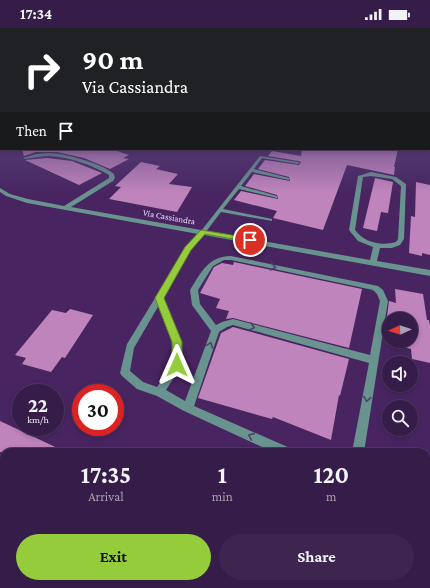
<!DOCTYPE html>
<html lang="en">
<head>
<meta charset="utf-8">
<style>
	body { margin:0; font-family:"Crimson Pro",serif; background:#3d2550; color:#f1f3f6; height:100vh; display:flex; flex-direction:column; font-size:15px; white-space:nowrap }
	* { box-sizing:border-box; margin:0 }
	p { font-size:13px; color:#aaa1b4 }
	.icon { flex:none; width:22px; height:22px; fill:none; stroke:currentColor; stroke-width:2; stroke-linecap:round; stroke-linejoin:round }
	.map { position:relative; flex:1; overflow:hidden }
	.side { position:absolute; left:0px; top:420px; width:430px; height:140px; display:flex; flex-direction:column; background:#361c49; border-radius:12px 12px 0 0; box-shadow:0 2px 6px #0003,0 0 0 1px #503a61 }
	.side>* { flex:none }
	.banner { position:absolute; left:0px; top:0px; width:430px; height:122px; box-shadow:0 2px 6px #0003,0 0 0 1px #503a61; background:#202124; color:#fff; overflow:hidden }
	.needle { width:26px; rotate:266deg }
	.tools { position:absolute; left:382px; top:284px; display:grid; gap:8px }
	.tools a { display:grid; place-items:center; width:36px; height:36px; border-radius:50%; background:#361c49; box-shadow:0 2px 6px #0003,0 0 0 1px #503a61; font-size:20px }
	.speed { position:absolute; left:12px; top:356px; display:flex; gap:8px; font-size:20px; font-weight:700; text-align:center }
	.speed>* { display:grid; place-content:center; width:52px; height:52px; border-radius:50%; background:#361c49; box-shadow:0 2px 6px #0003,0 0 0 1px #503a61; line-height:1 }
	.speed small { font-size:10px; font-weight:400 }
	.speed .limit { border:6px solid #d22; background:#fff; color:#111 }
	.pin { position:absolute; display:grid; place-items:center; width:34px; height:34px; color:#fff; margin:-17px; border:2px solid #fff; border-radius:50%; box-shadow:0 1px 4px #0007 }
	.me { position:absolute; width:44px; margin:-22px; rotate:0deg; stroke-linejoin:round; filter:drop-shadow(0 0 3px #0008) }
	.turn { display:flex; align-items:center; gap:14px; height:84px; padding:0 16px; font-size:18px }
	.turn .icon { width:52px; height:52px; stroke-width:2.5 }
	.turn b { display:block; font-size:28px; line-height:34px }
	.then { display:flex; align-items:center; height:38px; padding:0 16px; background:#0003; gap:8px; font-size:15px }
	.eta { display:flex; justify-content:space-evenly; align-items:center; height:68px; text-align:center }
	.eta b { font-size:24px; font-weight:700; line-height:28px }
	.button { display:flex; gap:8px; margin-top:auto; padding:8px 16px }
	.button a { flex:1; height:46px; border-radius:24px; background:#94cc3c; color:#111; font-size:16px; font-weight:700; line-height:46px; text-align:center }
	.button a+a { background:#3d2550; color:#f1f3f6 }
	.status { display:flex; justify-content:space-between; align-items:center; height:28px; padding:0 20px; background:#361c49; direction:ltr }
	.status svg { height:11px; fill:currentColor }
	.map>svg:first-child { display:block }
	.building { fill:#c084bc; fill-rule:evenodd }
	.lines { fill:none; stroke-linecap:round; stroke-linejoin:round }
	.service { fill:#68938f; fill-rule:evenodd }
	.minor { fill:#68938f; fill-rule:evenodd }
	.oneway { stroke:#50406c }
	.route { fill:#94cc3c; stroke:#608527 }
	.labels { text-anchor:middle; stroke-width:4; stroke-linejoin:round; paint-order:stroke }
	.far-street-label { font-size:9px; fill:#ead7fb; stroke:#482561 }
</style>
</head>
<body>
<div class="status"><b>17:34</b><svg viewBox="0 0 49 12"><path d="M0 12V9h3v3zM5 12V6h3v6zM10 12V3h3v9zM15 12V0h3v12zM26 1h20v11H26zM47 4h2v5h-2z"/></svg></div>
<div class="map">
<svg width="430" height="560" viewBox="0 0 430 560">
	<rect width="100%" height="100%" fill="#482561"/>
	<path class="building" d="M22 121H111L129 127 123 130 129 131 110 141 84 130 57 124H36L24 128Z
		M302 121H398L394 139H395L394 147 347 137 323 202 273 190 277 183 234 172 241 163 278 171 277 167 245 158 254 146 290 153 289 149 258 141 265 132 299 137 301 134 298 133 268 128 272 123 301 128Z
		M47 130 72 133 102 145 79 157 25 132Z
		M141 134 160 138 156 141 178 146 169 156 192 159 177 184 109 171 121 159 115 158Z
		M375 150 393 154 388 185 381 184 377 203 363 200Z
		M416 154 430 157V227L422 225V228L409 225 411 188 415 189Z
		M234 234 362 261 349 320 233 290 226 291 229 283 216 280 220 271 200 265 214 239 222 235 233 237Z
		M395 261 423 266 427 292H429L430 297V335L412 331 411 321 386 315V296L389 273 396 275ZM389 291H411V313H389Z
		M70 281 93 287 65 330 62 329 51 344 22 336 26 330 15 327 52 282 66 285Z
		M233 299 349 331 340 368 339 367 331 412 273 389 272 391 198 370 221 305Z
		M0 393 66 424H0Z"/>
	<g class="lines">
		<path class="service" d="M260 128 298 134 300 135 298 136 262 130 254 141 289 150V152L252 144 241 158 277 168V170L239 161 223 181 272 191V193L221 184 205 205H201V203Z"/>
		<path class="minor" d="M0 86H1L0 89Z
			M0 97H1V99H0Z
			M50 125C67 126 101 135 114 146L115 150 113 153 71 179 370 232 373 219 358 213 349 202 358 148 371 144 396 149 406 156 404 211 400 217 392 220H380L377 233 430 242V248L204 207 191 222 163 269 181 314 182 337 166 362 185 373 211 303 192 277 190 262C201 245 208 228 231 228L378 258 383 262 388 273 364 424H352L369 335 233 297 227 299 219 304 194 378 290 420 292 424H273L184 383 157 368 137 361 122 348 120 345 127 316 185 221 198 206 27 175 6 168 0 164V160L10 166 28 171 64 178 109 150V147C92 137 69 129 50 128 41 128 33 130 25 131L23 130 36 126ZM371 148 392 151 401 158 398 211 396 214C381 218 365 215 355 202L363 149ZM224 232H231L373 262 377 266 380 273 370 327 233 291 222 294 216 297 200 276 198 262 213 238ZM159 277 173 314 172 336 157 359 143 354 130 343 134 320Z"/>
	</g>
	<defs><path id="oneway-chevron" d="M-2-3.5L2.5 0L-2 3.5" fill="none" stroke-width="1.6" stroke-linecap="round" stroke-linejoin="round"/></defs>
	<g class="oneway">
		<use href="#oneway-chevron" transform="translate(273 239) rotate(12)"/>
		<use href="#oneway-chevron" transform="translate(252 299) rotate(15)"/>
		<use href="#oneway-chevron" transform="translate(210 317) rotate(-70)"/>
		<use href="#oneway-chevron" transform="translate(367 371) rotate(99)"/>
		<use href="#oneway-chevron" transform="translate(251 408) rotate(-156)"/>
	</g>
	<linearGradient id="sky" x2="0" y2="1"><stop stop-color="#281435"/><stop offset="0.52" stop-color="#58467b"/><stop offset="1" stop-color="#58467b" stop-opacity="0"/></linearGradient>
	<rect width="430" height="165" fill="url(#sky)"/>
	<path class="route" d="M201 202 250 210 253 212 250 214 205 206 191 222 164 270 182 314V337L181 340 177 342 173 340 172 337V314L155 270 185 219Z"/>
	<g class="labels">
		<g class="far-street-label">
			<text transform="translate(169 189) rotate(10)" y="3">Via Cassiandra</text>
		</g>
	</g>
</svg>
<div class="tools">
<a><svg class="needle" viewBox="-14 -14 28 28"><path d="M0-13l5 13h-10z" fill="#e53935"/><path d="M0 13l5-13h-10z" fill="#aaa1b4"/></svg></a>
<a><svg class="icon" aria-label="sound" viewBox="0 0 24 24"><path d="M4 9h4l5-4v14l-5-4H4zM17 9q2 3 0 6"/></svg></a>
<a><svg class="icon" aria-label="search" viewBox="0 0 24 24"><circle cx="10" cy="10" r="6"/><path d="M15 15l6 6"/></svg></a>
</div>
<div class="speed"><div>22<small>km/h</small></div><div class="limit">30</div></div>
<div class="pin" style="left:250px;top:212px;background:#d93025"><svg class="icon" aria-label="arrive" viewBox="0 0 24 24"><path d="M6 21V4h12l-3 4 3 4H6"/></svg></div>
<svg class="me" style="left:177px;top:337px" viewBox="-20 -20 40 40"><path d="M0-17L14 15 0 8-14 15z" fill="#94cc3c" stroke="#fff" stroke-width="4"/></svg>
<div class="banner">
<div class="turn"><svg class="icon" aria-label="right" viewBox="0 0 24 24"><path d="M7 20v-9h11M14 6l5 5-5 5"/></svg><div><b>90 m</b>Via Cassiandra</div></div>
<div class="then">Then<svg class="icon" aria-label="arrive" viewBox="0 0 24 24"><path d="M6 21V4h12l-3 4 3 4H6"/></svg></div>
</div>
<section class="side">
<div class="eta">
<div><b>17:35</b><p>Arrival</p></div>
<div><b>1</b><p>min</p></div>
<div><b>120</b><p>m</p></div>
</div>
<div class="button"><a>Exit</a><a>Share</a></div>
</section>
</div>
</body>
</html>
